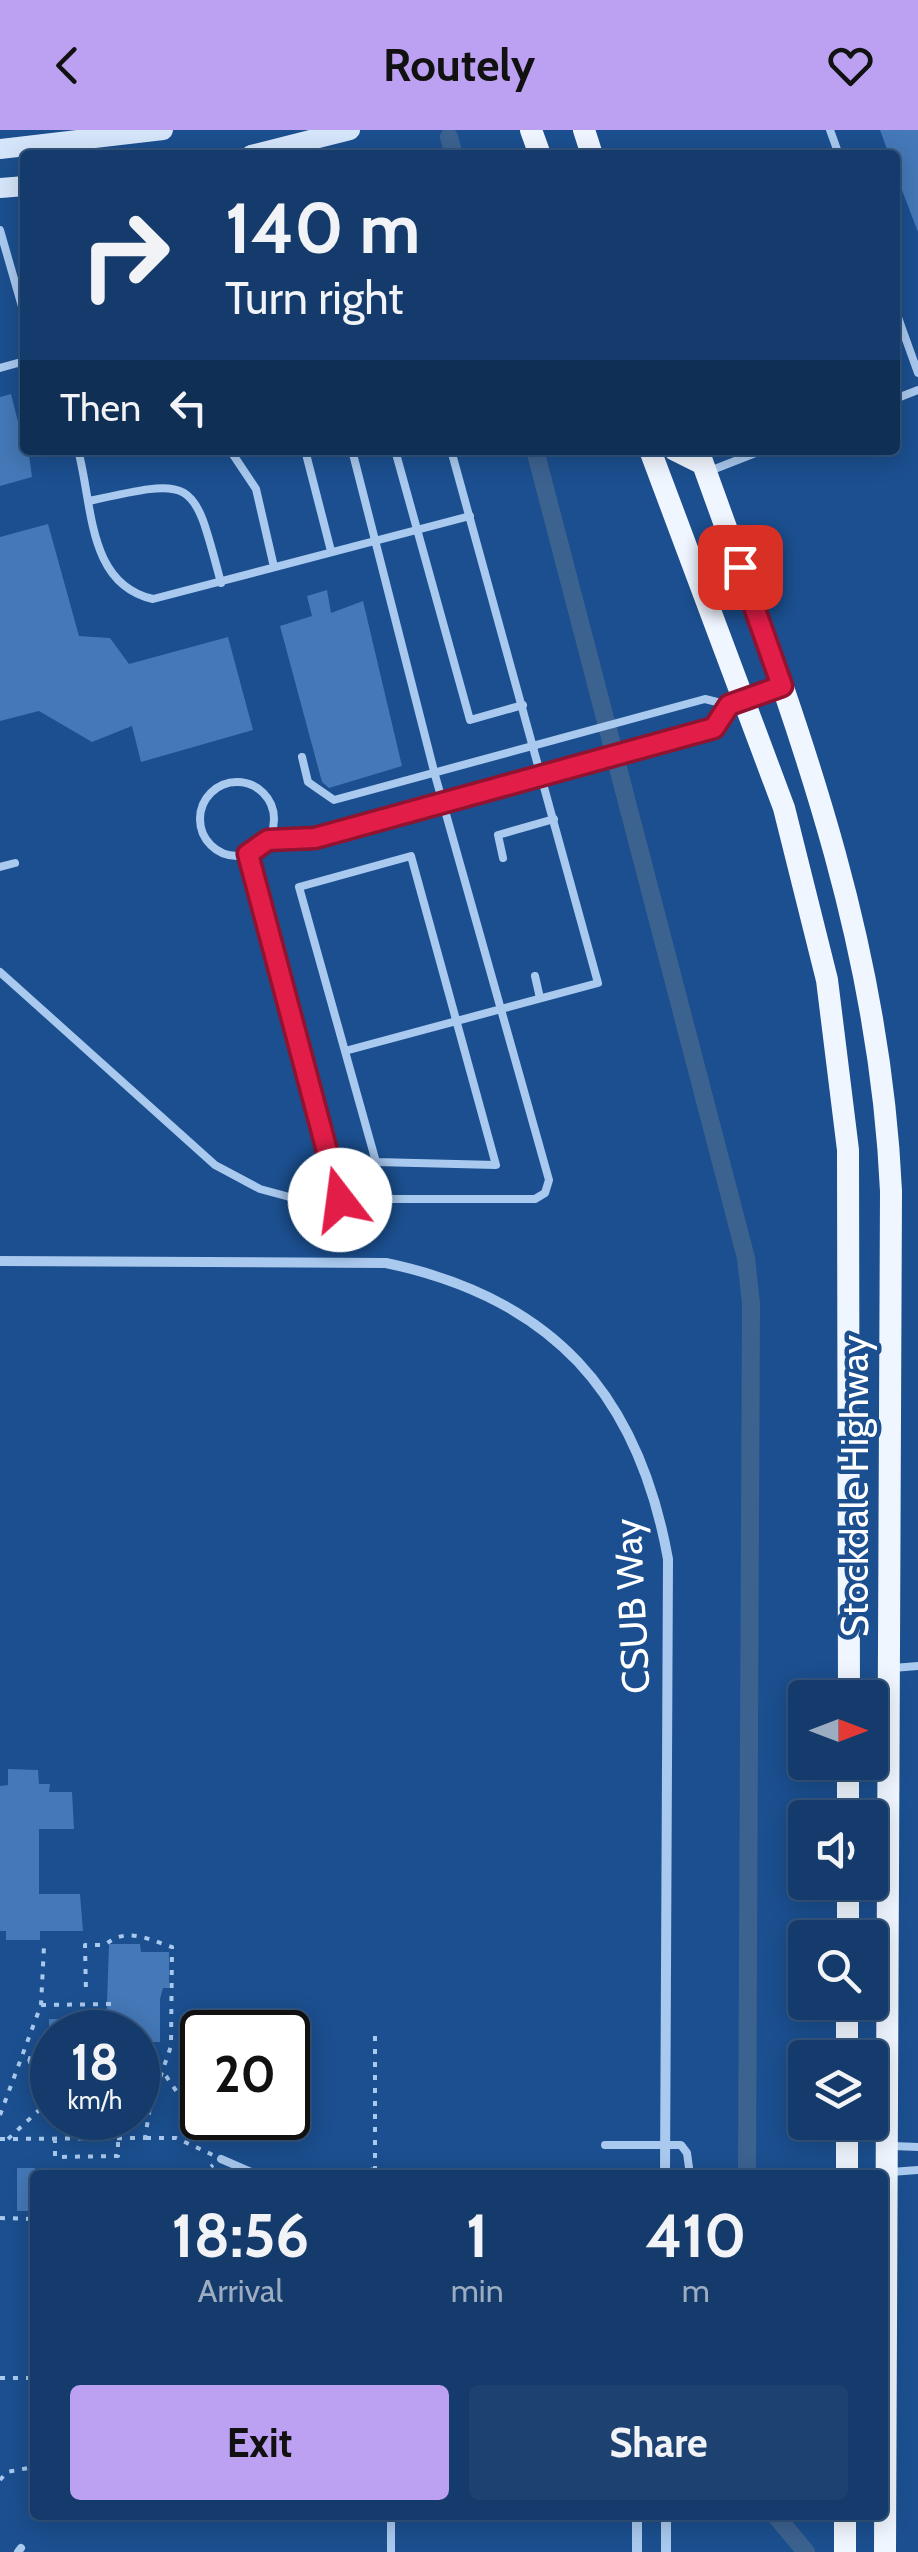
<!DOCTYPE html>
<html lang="en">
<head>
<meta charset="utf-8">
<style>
	body { margin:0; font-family:Cabin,sans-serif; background:#1d4271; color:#f1f3f6; height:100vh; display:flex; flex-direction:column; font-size:38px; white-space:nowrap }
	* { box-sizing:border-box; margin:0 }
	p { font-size:32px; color:#9dadc1 }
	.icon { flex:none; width:55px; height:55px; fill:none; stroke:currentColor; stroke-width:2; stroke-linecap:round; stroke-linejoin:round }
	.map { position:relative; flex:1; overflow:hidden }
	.panel { position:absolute; left:30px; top:2040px; width:858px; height:350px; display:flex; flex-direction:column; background:#143b6b; border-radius:10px; box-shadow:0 5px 25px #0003,0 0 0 2px #33557e }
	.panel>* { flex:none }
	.banner { position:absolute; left:20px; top:20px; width:880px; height:305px; border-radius:10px; box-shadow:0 5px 25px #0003,0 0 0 2px #33557e; background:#143b6b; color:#f1f3f6; overflow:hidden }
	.needle { width:65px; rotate:90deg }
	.buttons { position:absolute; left:788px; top:1550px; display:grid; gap:20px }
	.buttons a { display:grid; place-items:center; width:100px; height:100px; border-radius:10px; background:#143b6b; box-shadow:0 5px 25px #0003,0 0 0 2px #33557e; font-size:50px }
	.speed { position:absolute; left:30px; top:1880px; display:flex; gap:20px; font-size:50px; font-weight:700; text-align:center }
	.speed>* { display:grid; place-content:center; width:130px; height:130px; border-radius:50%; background:#143b6b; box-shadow:0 5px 25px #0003,0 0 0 2px #33557e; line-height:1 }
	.speed small { font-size:25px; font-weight:400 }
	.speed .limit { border:5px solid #111; border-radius:15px; background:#fff; color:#111 }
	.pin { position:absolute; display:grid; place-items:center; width:85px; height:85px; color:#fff; margin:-42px; border-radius:20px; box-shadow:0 5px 15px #0006 }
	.me { position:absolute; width:110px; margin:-55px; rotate:345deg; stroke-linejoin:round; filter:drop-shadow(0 0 8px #0008) }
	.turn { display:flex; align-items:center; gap:35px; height:210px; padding:0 40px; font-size:45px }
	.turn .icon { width:130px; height:130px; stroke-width:2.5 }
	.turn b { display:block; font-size:70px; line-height:85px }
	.then { display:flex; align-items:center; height:95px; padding:0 40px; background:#0003; gap:20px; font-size:38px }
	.eta { display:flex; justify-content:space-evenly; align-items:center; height:170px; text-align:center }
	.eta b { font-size:60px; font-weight:700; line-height:70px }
	.cta { display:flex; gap:20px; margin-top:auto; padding:20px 40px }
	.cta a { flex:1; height:115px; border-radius:10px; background:#bca0f2; color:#111; font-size:40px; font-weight:700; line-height:115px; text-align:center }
	.cta a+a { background:#1d4271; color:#f1f3f6 }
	header { display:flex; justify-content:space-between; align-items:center; height:130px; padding:0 40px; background:#bca0f2; color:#111; font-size:45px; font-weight:700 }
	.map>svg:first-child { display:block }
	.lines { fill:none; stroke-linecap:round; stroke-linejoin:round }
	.canal { stroke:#3c6290; stroke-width:18 }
	.building { fill:#4478b7 }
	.path { stroke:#a9c9ee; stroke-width:4; stroke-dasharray:5 8; stroke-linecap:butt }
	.service { stroke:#a9c9ee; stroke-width:8 }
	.minor { stroke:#a9c9ee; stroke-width:10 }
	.secondary { stroke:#d6e6fa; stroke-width:20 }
	.primary { stroke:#f0f6ff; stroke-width:22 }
	.route-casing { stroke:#92132f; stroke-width:25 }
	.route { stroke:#e11d48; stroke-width:18 }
	.labels { text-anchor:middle; stroke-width:9; stroke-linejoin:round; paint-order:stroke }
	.street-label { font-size:38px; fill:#fff; stroke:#1b4f8f }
</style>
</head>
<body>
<header><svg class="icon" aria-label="back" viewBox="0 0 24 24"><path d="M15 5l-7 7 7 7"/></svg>Routely<svg class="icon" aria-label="heart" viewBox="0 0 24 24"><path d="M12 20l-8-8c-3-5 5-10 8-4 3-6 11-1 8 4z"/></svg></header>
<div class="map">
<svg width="918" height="2422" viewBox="0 0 918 2422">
	<rect width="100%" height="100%" fill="#1b4f8f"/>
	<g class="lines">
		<path class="canal" d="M449 7 454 25
			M535 320 746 1128 751 1174 747 2045
			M775 2385 806 2422"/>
	</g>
	<path class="building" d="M880 0H918V102L895 42V25H889Z
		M11 264 19 296 25 295 32 347 0 356V267Z
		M48 394 79 506 110 508 129 534 228 507 253 600 141 632 132 596 92 612 39 581 0 591V407Z
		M327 460 331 483 363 471 402 636 329 658 322 652 280 496 312 486 307 466Z
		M8 1639 38 1640 39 1654H50L49 1662H72L74 1699H39V1764H80L83 1801H40V1810H6V1801H0V1656L8 1655Z
		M109 1814H140L141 1822H169V1858H163L160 1869V1912H138V1902H106Z
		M49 1889H90L91 1902H49Z
		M17 2038H35V2081H17Z"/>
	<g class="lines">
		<path class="path" d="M41 1875 113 1874
			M375 1906V2045
			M28 1928 38 1930 52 1924
			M29 1929 39 1960 52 1977
			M166 1946 181 1968 202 1979
			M0 1985 41 1875 44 1816
			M64 1988 92 2008
			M55 2008V2027L118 2026V2008
			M104 2008 105 1988
			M146 2008H176L213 2025
			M0 2009 145 2008 150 1977 171 1916 172 1817C150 1810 126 1796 105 1815H85L86 1863
			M8 2009 52 1968
			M201 2045 213 2035
			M359 2045 373 2039
			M0 2088 35 2089
			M0 2248H35
			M0 2350 7 2342 28 2338 35 2332"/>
		<path class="service" d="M830 0 839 25
			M0 100 25 187
			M895 179 918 243
			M0 238 25 231
			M895 269 918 260
			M78 320C93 375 87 454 153 469L470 386
			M230 320 256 359 274 437
			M305 320 331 421
			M395 320 470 590 523 575
			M707 342 763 320
			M89 371C197 347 193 348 221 453
			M302 627 308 652 334 670 705 569 729 575 779 557
			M200 689a37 37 0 1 1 74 0a37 37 0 1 1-74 0Z
			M267 710 315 708 714 598 729 575
			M248 724 340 1070
			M411 726 496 1035 376 1032 299 757Z
			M503 728 498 705 554 689
			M0 737 15 733
			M0 842 215 1035 260 1059 297 1069H535L545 1063 549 1050 435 645 352 320
			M535 846 540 868
			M345 921 598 853 451 320
			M893 1538 918 1536
			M605 2015H681L687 2023 690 2045
			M893 2016 918 2017
			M221 2029 258 2045
			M891 2042 918 2040
			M391 2385V2422
			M18 2422 21 2418"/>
		<path class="minor" d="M0 1131 386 1133C552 1168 638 1263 668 1429L665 2045
			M637 2385V2422
			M666 2422V2385"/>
		<path class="secondary" d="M0 19 163 0
			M251 25 350 0
			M0 58 25 56"/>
		<path class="primary" d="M531 0 540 25
			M584 0 592 25
			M650 320 784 678 827 850 848 1020 849 1568
			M675 320 703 334
			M698 320C787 569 879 793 891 1061L885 2422
			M848 1688V1632
			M848 1808V1752
			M847 1928V1872
			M847 2045V1992
			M845 2422V2385"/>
	</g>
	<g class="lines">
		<g class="route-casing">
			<path id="route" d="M340 1070 248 724 268 710 315 708 714 598 729 575 782 556 740 437"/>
		</g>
		<use href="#route" class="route"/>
	</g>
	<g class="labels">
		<g class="street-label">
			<text transform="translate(855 1356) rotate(-90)" y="13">Stockdale Highway</text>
			<text transform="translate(632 1476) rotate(-93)" y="13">CSUB Way</text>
		</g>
	</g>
</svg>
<div class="buttons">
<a><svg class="needle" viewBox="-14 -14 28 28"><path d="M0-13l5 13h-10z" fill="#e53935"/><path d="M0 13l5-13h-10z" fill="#9dadc1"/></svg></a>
<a><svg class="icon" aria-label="sound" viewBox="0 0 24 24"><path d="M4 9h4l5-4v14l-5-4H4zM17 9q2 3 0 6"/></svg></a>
<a><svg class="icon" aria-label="search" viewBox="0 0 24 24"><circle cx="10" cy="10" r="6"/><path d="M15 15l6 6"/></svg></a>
<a><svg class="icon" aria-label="layers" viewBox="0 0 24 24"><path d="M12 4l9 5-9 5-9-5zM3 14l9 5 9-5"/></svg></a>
</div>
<div class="speed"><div>18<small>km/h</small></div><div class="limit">20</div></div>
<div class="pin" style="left:740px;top:437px;background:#d93025"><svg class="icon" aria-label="arrive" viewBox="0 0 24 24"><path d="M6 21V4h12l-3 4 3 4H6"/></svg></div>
<svg class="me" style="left:340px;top:1070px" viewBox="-20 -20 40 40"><circle r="19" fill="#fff"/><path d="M0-13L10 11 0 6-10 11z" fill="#e11d48"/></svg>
<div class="banner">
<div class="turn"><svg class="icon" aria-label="right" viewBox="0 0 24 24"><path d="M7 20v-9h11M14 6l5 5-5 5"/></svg><div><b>140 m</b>Turn right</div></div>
<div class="then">Then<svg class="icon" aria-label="left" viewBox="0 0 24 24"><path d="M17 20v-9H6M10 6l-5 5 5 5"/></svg></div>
</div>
<section class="panel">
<div class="eta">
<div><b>18:56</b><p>Arrival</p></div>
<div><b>1</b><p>min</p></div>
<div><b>410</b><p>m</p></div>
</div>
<div class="cta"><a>Exit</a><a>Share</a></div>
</section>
</div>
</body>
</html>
